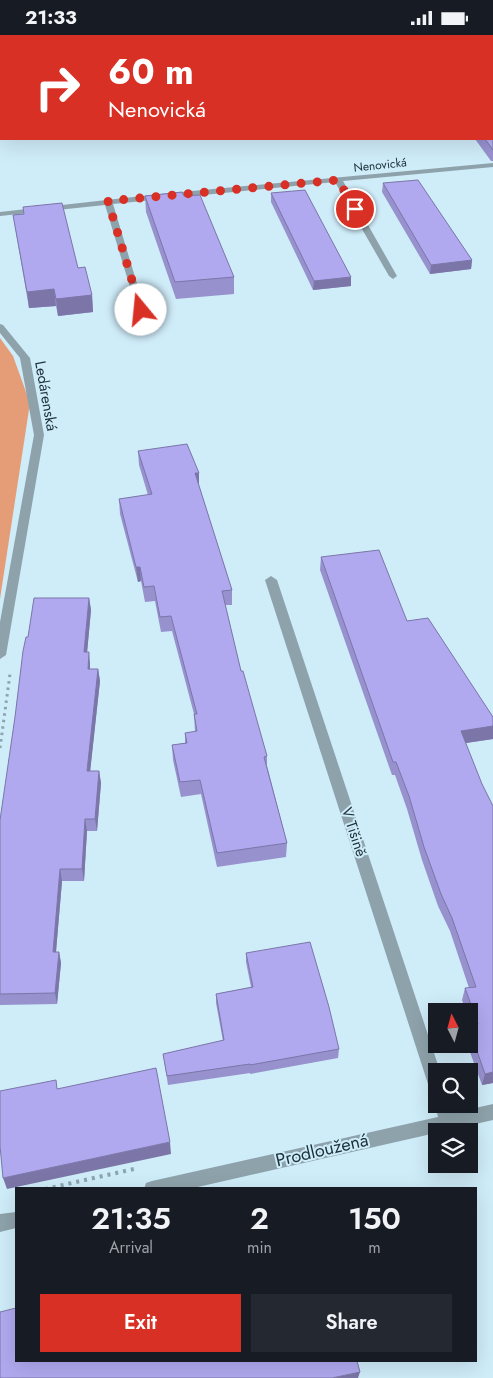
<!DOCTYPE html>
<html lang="en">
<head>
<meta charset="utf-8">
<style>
	body { margin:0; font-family:Jost,sans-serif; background:#242831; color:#f1f3f6; height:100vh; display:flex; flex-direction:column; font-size:19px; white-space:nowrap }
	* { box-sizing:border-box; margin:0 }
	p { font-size:16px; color:#9ea1a6 }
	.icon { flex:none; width:28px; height:28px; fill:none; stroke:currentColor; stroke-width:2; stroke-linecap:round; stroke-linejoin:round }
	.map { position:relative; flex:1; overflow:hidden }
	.panel { position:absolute; left:15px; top:1152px; width:462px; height:175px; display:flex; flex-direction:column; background:#171b24; border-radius:0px; box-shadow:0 5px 20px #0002 }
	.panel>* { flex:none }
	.guide { position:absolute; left:0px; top:0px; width:494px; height:105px; box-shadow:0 5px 20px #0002; background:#d93025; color:#fff; overflow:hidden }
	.needle { width:32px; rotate:354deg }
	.controls { position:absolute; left:428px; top:968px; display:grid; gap:10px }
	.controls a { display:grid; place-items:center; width:50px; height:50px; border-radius:0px; background:#171b24; box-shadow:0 5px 20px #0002; font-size:25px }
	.pin { position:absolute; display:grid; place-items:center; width:42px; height:42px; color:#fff; margin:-21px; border:2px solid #fff; border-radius:50%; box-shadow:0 1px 5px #0007 }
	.me { position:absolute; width:55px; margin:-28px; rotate:343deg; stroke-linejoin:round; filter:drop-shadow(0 0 4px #0008) }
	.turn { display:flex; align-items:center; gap:18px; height:105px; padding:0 25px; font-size:22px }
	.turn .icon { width:65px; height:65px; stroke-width:2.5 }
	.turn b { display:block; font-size:35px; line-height:42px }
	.eta { display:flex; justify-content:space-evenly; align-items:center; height:85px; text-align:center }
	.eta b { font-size:30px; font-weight:600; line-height:35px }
	.primary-button { display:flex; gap:10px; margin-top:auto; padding:10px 25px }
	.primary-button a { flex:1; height:58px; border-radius:0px; background:#d93025; color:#fff; font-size:20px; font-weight:600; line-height:58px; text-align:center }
	.primary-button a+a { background:#242831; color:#f1f3f6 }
	.status { display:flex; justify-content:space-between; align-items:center; height:35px; padding:0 25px; background:#171b24; direction:ltr }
	.status svg { height:14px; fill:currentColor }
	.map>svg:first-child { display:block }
	.forest { fill:#e59d78 }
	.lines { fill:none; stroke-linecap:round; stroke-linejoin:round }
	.path-far1 { stroke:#8ba4af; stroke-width:3; stroke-dasharray:2.5 4; stroke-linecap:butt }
	.path { stroke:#8ba4af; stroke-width:4; stroke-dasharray:3 5; stroke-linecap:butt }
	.service { fill:#8ea2ab; fill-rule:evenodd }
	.minor { fill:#8ea2ab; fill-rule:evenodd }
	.tertiary { fill:#8ea2ab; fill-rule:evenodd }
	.wall { fill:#9791ce }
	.shaded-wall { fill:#7b76a7 }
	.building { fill:#b0a9ef; stroke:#7b76a7 }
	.route { stroke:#d93025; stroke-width:9; stroke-dasharray:0 16.2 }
	.labels { text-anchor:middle; stroke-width:4; stroke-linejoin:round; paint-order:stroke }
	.far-street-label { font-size:12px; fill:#1d3039; stroke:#cfecf9 }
	.street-label { font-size:15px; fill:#1d3039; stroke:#cfecf9 }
	.near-street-label { font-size:18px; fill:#1d3039; stroke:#cfecf9 }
</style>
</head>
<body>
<div class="status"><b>21:33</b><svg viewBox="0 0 49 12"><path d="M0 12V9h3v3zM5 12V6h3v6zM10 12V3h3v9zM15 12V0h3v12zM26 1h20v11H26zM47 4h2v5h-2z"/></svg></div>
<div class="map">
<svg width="493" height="1343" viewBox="0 0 493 1343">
	<rect width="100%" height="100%" fill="#cfecf9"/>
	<path class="forest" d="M0 303 13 321 30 368 0 564Z"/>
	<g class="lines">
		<path class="path-far1" d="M0 713 10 639"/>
		<path class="path" d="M45 1154 134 1134"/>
		<path class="service" d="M482 0H493V2L482 1Z"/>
		<path class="minor" d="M493 128V132L343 146 397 241 393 244 389 241 335 147 113 169 145 275 141 278 137 275 105 170 0 181V177L160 159Z
			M0 289 3 290 30 323 44 400 6 620 0 624V587L34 400 20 323 0 298Z
			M271 541 277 545 440 1036H436V1056L430 1054 428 1049 265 545Z
			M436 1066V1069H451L453 1078 493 1069V1085L189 1154H144L146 1148 152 1146 438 1082 435 1069Z
			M16 1177V1193L0 1197V1179Z"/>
		<path class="tertiary" d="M476 0H483V1H477Z
			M492 15H493V20H492Z"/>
	</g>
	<path class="wall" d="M377 0H448V1H378Z
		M493 59V126H491L475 104H492Z
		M383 148 472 225 471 234 430 239 382 157Z
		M271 158 351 242V251L313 255 271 167Z
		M145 161H184L234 242V259L176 264 146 177Z
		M23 172 78 233 92 260 93 277 58 281 56 271 29 273 13 180 24 179Z
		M138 416 199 438V451L232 555V570H225L241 636 267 721V731L287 808 286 822 217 832 201 759 181 762 173 725 172 710 185 708V698L195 697 194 679 172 596 161 597 155 566 145 567 141 546 138 547 120 479 119 464 148 460 139 430Z
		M321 522 407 586 493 682V704L466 708 493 1048 482 1050 467 1009H469V993L471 990 469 983V976H466L462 965 465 953H469L450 896 438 871 422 825 407 774 395 740H392L320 535Z
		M89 563 91 575 87 617 90 629V634H98L100 646 90 736H99L101 748 97 796H87L84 846H62L56 917H59L61 928 57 969 0 970V785Z
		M246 918 339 1014 338 1023 250 1039V1038L168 1050 163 1019 223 1006 216 968V959L251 952 246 927Z"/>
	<path class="shaded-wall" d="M472 225 471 234 430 239 431 230Z
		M351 242V251L313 255 314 246Z
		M54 254 56 271 29 273 27 257Z
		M92 260 93 277 58 281 56 264Z
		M195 438H199V453Z
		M136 532H140L141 546 138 547Z
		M89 563 91 575 86 629 84 617Z
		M89 617 90 629V646L88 634Z
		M98 634 100 646 89 747 87 736Z
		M493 691V704L459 709 461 696Z
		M99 736 101 748 97 796 95 784Z
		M85 784 87 796 84 846 82 834Z
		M60 834 62 846 55 928 53 917Z
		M59 917 61 928 57 969 55 958Z
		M493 1037V1048L482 1050 485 1039Z
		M170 1107 171 1119 7 1154 3 1143Z
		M360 1337 358 1343H332Z"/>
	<path class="building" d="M384 0H448V1H385Z
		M492 58 493 59V115L485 104H492Z
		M418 145 472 225 431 230 383 148Z
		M305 155 351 242 314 246 271 158Z
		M182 157 184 161 200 160 234 242 175 247 145 161Z
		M62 168 78 233 85 232 92 260 56 264 54 254 27 257 13 180 24 179 23 172Z
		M187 409 199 438H195L232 555 222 556 241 636H243L267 721 264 722 287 808 217 818 200 745 180 747 172 710 187 708 185 698 197 696 194 679H197L171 581 160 582 154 551 144 552 140 532H136L119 464 152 459 138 416Z
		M379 515 407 586 428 583 493 682V691L461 696 482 749 493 771V1037L485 1039 469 993V991L478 989 465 953 476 952 452 883 441 859 424 812 409 761 396 727H393L321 522Z
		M34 563H89L84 617H89L88 634H98L87 736H99L95 784H85L82 834H60L53 917H59L55 958 0 959V785L15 682 23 616 26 602H28Z
		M310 907 329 972 339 1014 250 1030V1029L167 1041 163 1019 224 1005 216 959 253 952 246 918Z
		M156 1033 170 1107 3 1143 0 1111V1056L56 1045 57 1054Z
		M16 1273V1326H357L360 1337 332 1343H0V1277Z"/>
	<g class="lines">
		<path class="route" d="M141 275 108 166 338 145 355 174"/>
	</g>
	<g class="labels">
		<g class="far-street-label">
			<text transform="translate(380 130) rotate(-6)" y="4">Nenovická</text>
		</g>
		<g class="street-label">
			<text transform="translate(46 361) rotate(80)" y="5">Ledárenská</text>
			<text transform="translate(354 797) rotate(72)" y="5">V Tišině</text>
		</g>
		<g class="near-street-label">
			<text transform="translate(322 1115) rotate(-13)" y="6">Prodloužená</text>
		</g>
	</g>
</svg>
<div class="controls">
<a><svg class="needle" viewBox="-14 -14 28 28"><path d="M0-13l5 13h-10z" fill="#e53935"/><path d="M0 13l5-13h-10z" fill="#9ea1a6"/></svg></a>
<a><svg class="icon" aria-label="search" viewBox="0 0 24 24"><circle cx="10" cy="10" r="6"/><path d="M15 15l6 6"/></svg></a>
<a><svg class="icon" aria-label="layers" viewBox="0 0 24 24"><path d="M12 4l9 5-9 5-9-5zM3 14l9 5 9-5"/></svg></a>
</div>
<div class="pin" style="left:355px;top:174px;background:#d93025"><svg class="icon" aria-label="arrive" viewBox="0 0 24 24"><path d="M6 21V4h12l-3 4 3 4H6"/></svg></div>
<svg class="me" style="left:141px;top:275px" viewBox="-20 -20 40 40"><circle r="19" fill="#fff"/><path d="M0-13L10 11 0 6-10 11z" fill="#d93025"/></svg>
<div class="guide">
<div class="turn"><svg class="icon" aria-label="right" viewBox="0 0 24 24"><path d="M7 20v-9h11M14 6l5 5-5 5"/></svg><div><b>60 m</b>Nenovická</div></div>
</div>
<section class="panel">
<div class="eta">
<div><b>21:35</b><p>Arrival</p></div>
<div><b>2</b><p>min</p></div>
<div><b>150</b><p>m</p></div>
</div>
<div class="primary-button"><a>Exit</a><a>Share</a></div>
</section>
</div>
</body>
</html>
